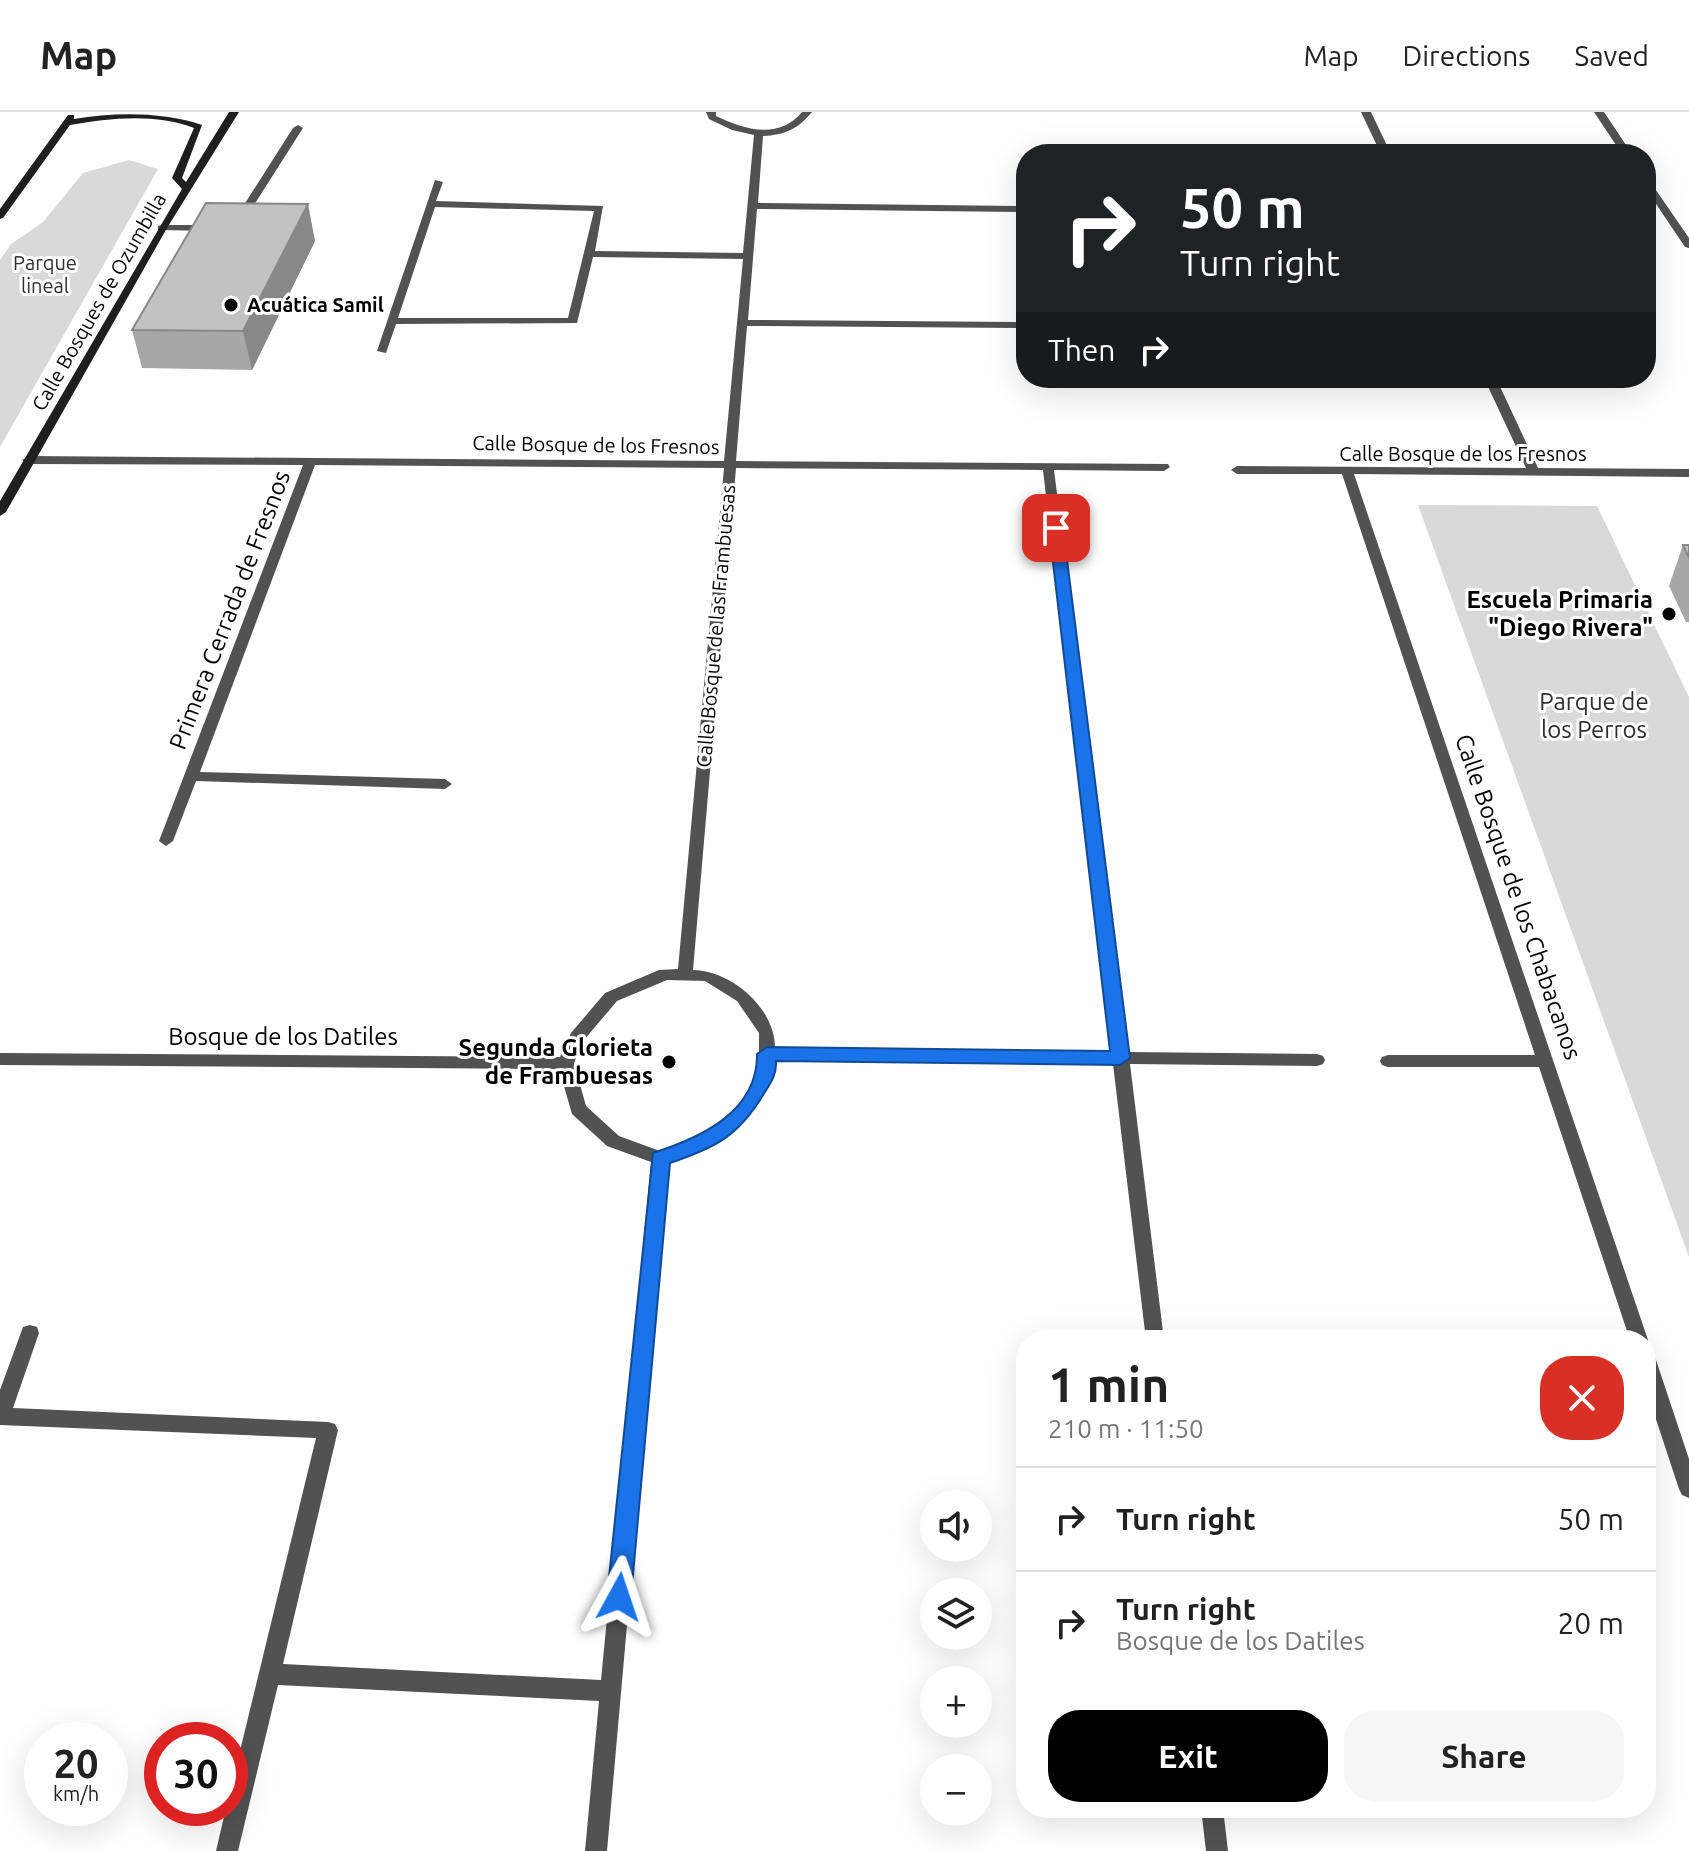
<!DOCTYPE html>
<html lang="en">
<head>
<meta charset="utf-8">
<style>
	body { margin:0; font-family:Ubuntu,sans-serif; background:#f6f6f6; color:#222; height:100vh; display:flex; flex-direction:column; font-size:30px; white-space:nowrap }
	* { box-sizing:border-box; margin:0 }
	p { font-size:26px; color:#767676 }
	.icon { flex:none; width:44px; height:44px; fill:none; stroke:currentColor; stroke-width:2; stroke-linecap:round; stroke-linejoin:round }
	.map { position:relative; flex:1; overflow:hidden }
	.details { position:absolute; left:1016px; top:1218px; width:640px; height:488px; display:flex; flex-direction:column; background:#fff; border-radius:32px; box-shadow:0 8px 32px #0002 }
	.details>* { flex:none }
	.hud { position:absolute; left:1016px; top:32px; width:640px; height:244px; border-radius:32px; box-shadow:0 8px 32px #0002; background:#202124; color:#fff; overflow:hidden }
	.fabs { position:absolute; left:920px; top:1378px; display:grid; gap:16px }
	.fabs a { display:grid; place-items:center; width:72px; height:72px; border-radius:50%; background:#fff; box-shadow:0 8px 32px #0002; font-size:40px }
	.speed { position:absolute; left:24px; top:1610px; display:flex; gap:16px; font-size:40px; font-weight:700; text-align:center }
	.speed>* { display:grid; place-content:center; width:104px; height:104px; border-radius:50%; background:#fff; box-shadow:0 8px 32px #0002; line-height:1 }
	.speed small { font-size:20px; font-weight:400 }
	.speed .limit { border:12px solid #d22; background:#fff; color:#111 }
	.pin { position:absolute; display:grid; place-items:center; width:68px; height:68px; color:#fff; margin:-34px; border-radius:16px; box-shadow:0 4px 12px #0006 }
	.me { position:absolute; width:88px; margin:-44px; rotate:5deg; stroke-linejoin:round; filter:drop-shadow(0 0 6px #0008) }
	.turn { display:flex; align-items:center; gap:28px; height:168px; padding:0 32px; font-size:36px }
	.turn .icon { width:104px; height:104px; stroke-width:2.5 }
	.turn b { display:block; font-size:56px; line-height:68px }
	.then { display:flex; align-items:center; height:76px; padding:0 32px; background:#0003; gap:16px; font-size:30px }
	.round { display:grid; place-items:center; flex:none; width:84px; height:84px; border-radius:32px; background:#f6f6f6 }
	.head { display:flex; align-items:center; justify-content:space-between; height:136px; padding:0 32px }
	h1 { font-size:48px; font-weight:700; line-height:60px }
	.cta { display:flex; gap:16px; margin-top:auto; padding:16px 32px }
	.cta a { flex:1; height:92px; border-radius:32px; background:#000; color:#fff; font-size:32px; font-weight:700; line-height:92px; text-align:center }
	.cta a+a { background:#f6f6f6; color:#222 }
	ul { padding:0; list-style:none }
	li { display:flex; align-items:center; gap:24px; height:104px; padding:0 32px; border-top:2px solid #e0e0e0 }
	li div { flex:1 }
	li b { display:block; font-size:30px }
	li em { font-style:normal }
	header { display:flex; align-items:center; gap:48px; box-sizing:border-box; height:112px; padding:0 40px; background:#fff; border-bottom:2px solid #e0e0e0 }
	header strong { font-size:38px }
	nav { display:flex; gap:44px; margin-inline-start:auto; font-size:28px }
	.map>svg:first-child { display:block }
	.green { fill:#d9d9d9 }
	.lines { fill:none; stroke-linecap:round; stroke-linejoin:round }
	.lane { fill:#525252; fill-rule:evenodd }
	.street { fill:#525252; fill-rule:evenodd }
	.secondary { fill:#1f1f1f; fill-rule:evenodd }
	.wall { fill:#a7a7a7 }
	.shaded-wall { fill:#888 }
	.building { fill:#c2c2c2; stroke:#888; stroke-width:2 }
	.route { fill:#1a73e8; stroke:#114b97; stroke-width:2 }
	.poi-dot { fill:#000; stroke:#fff; stroke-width:3 }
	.labels { text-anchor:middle; stroke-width:6; stroke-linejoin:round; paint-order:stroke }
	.far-park-label { font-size:20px; fill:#303030; stroke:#fff }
	.far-street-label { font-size:20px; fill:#000; stroke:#fff }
	.far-poi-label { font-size:20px; font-weight:bold; fill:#000; stroke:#fff; text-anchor:start }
	.poi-label { font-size:24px; font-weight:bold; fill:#000; stroke:#fff; text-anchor:end }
	.street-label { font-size:24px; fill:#000; stroke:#fff }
	.park-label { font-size:24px; fill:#303030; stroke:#fff }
</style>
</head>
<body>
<header>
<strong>Map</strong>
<nav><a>Map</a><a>Directions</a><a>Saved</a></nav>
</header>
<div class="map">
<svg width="1689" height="1739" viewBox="0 0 1689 1739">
	<rect width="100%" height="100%" fill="#fff"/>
	<path class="green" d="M129 48 158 57 0 335V148L11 132 43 110 83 61Z
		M1418 393 1597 394 1689 585V1145Z"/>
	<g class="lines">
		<path class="lane" d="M298 13 303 16 245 107 237 109 235 107 293 16Z
			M162 113H213L218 116 213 119 158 118V114Z"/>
		<path class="street" d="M706 0H716V4C745 18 779 28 802 0H812C798 17 785 23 763 24L758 91 1026 94V100L757 97 748 208 1026 210V216L747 214 736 349 1168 352 1170 355 1164 359 1054 358 1128 940 1317 942 1323 944 1325 948 1323 952 1317 954 1130 952 1164 1228H1146L1113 952 775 948C775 962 769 971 762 983 736 1027 716 1035 668 1050L607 1739H585L599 1589 278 1573 238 1739H216L226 1696H230V1680L316 1326 0 1313V1278L23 1215 30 1213 37 1215 39 1221 13 1296 328 1310 335 1312 338 1318 283 1552 601 1568 651 1050 607 1034 572 1002 559 957 0 953V941L560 945 571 921 605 881 659 858 678 857 724 356 315 353 200 660 445 667 452 672 445 677 196 669 173 729 166 734 159 729 303 353 28 352 22 348 28 344 724 349 743 147 593 145 577 211 396 212 386 241 377 239 435 68 443 70 436 89 603 94 595 139 743 141 754 23 732 18 709 7ZM435 95 594 99 568 206H398ZM736 356 1043 358 1111 940 775 936C775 896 732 859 693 858ZM667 868 705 869 737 889 759 921V960L735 999 701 1026 660 1039 619 1024 586 994 574 951 584 928 617 889Z
			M1361 0H1371L1391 42H1381Z
			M1594 0H1604L1632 42H1622Z
			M1646 67 1649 68 1689 126V136L1685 135 1646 77Z
			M1484 266H1496L1538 356 1689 357V365L1354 362 1648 1228 1646 1233V1228H1630L1539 955H1388L1382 953 1380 949 1382 945 1388 943H1535L1342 362H1237L1231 358 1237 354 1526 356Z
			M1646 1240 1653 1242 1656 1248 1689 1347V1386L1682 1383 1679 1377 1646 1277Z
			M1201 1696H1223L1228 1739H1206Z"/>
		<path class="secondary" d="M229 0H239L167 116 6 400 0 404V389L182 77 172 66 194 16C156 1 109 6 70 13L3 106 0 107V97L68 3H74V7C116 0 163 0 202 13L182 66 186 70Z"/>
	</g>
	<path class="wall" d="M315 129 252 258 142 256 132 218Z
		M1683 433H1689V510H1686L1669 474Z"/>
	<path class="shaded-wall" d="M308 92 315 129 252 258 243 219Z"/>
	<path class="building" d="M206 91 308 92 243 219 132 218Z
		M1683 433H1689V446Z"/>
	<path class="route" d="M1056 412 1063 416 1130 946 1120 953 776 949C777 963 770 972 763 983 738 1025 714 1036 670 1051L631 1485 628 1493 619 1496 611 1493 607 1485 653 1041C700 1026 758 1000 757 942L767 935 1110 939 1049 416Z"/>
	<g class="poi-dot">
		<circle cx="231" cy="193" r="8"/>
		<circle cx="1669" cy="502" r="8"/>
		<circle cx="669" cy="950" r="8"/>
	</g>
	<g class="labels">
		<g class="far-park-label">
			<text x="45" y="158">Parque<tspan x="45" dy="23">lineal</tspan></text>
		</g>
		<g class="far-street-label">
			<text transform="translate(99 190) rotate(-60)" y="7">Calle Bosques de Ozumbilla</text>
			<text transform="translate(596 333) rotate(1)" y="7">Calle Bosque de los Fresnos</text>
			<text x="1463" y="349">Calle Bosque de los Fresnos</text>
			<text transform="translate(716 514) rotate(-85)" y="7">Calle Bosque de las Frambuesas</text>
		</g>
		<g class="far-poi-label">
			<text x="247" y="200">Acuática Samil</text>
		</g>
		<g class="poi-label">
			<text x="1653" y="496">Escuela Primaria<tspan x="1653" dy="28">"Diego Rivera"</tspan></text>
			<text x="653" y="944">Segunda Glorieta<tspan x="653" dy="28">de Frambuesas</tspan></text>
		</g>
		<g class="street-label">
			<text transform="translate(230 498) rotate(-69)" y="8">Primera Cerrada de Fresnos</text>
			<text transform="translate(1518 785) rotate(71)" y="8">Calle Bosque de los Chabacanos</text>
			<text x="283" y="933">Bosque de los Datiles</text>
		</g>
		<g class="park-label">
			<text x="1594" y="598">Parque de<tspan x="1594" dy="28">los Perros</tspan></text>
		</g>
	</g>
</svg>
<div class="fabs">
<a><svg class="icon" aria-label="sound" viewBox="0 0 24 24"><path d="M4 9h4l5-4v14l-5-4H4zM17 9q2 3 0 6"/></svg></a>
<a><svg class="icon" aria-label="layers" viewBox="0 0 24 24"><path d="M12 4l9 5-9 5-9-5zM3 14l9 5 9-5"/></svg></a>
<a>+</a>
<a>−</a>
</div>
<div class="speed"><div>20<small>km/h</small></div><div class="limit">30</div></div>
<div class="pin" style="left:1056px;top:416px;background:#d93025"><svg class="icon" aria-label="arrive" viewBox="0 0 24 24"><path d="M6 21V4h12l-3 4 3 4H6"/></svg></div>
<svg class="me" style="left:619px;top:1485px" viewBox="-20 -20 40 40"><path d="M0-17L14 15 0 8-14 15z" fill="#1a73e8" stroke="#fff" stroke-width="4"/></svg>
<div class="hud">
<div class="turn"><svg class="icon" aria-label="right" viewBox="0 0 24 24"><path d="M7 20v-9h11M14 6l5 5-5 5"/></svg><div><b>50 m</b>Turn right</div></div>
<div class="then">Then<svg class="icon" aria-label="right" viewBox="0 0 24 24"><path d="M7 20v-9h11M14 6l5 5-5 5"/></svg></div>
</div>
<section class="details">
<div class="head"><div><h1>1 min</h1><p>210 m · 11:50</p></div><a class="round" style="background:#d93025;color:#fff"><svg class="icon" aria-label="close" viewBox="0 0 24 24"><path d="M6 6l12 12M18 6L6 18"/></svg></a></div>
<ul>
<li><svg class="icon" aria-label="right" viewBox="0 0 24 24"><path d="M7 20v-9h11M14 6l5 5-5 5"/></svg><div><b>Turn right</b></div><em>50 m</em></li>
<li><svg class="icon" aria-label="right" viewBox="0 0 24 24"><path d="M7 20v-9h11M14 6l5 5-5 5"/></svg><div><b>Turn right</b><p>Bosque de los Datiles</p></div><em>20 m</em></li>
</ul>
<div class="cta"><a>Exit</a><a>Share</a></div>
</section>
</div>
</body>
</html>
